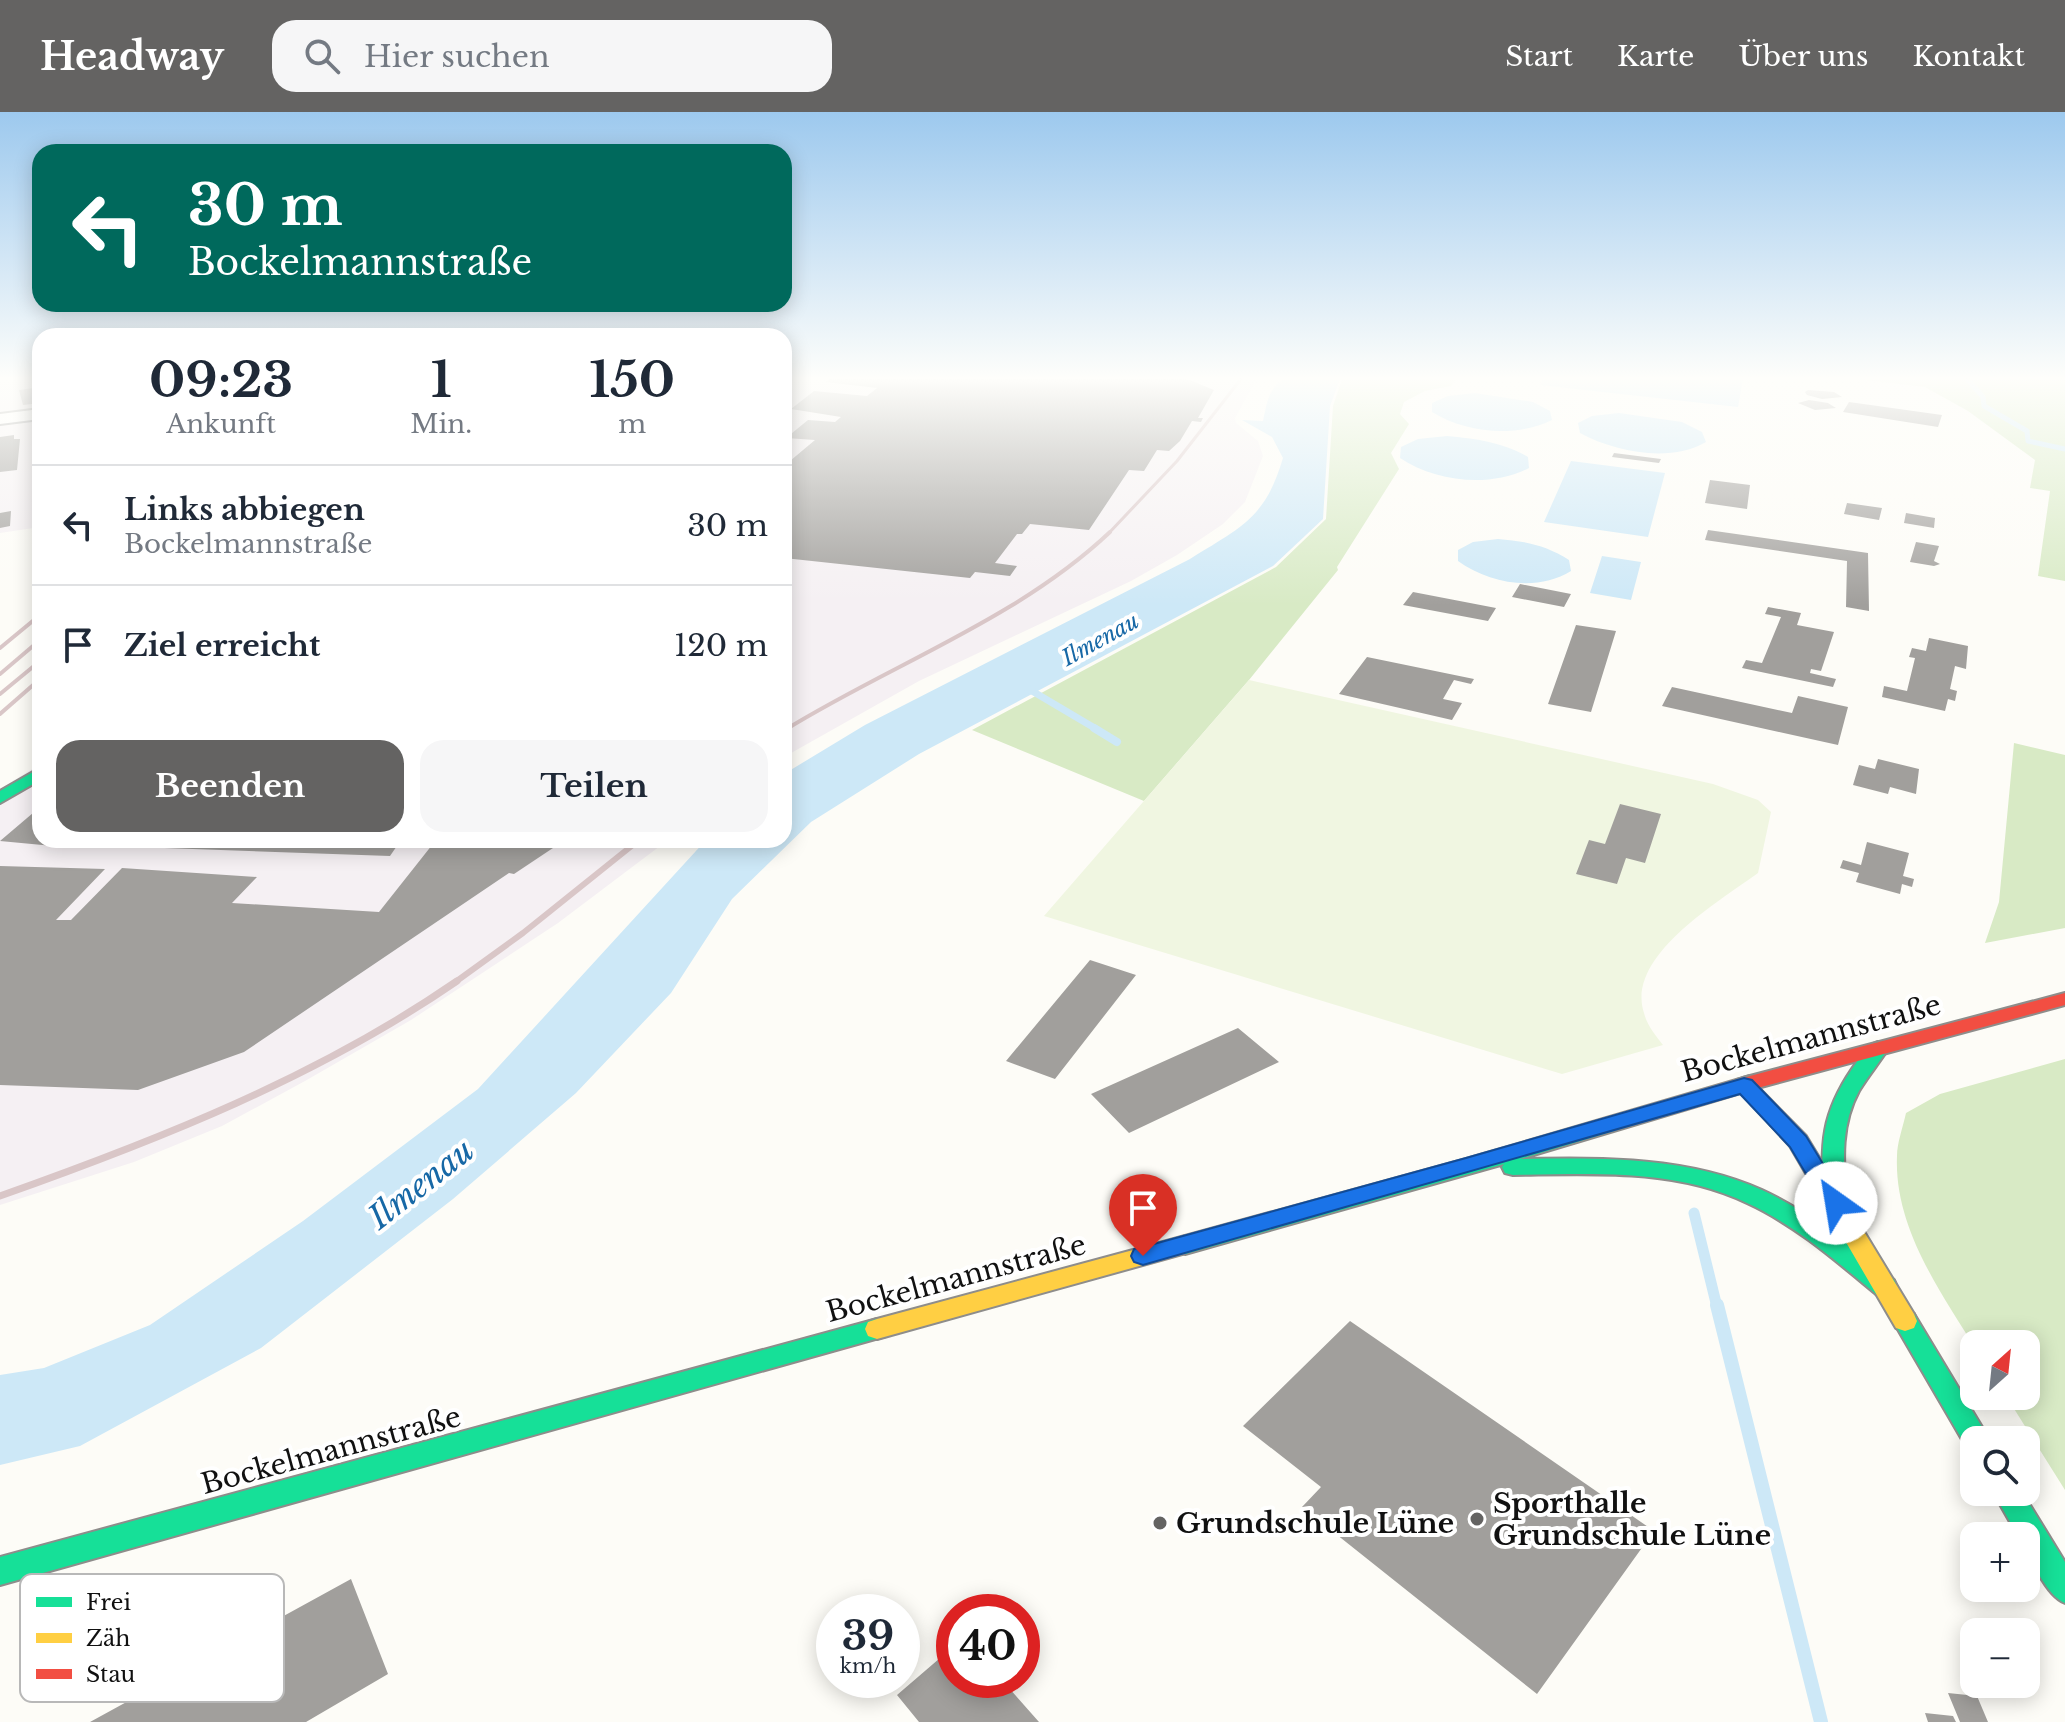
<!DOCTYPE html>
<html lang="de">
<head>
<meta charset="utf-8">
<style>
	body { margin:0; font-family:"Libre Baskerville",serif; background:#f6f6f7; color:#1f2937; height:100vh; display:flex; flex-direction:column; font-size:30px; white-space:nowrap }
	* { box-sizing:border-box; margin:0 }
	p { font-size:26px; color:#747a83 }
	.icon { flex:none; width:44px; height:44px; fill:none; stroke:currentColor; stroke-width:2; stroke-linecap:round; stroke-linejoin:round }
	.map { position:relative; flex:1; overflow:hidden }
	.side { position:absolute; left:32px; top:216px; width:760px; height:520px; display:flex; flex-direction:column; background:#fff; border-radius:24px; box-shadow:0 4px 20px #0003 }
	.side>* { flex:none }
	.banner { position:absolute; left:32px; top:32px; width:760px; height:168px; border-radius:24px; box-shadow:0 4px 20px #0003; background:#00695c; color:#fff; overflow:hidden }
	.needle { width:52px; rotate:27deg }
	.buttons { position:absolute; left:1960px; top:1218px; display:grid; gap:16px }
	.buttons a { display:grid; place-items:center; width:80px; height:80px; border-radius:16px; background:#fff; box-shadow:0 4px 20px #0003; font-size:40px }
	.speed { position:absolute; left:816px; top:1482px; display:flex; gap:16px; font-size:40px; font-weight:700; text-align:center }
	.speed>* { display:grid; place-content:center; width:104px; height:104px; border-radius:50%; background:#fff; box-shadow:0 4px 20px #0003; line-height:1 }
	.speed small { font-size:20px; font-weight:400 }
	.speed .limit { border:12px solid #d22; background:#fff; color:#111 }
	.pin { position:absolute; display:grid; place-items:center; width:68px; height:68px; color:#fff; margin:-82px -34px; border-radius:50% 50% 50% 0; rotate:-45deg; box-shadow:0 0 8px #0007 }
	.pin .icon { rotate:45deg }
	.me { position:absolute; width:88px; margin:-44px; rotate:328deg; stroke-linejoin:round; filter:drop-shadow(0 0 6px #0008) }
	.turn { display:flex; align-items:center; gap:28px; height:168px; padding:0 24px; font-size:36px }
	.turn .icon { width:104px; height:104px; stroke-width:2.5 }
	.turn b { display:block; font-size:56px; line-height:68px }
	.eta { display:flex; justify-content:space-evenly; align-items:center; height:136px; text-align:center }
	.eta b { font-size:48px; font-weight:700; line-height:56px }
	.action { display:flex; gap:16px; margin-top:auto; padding:16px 24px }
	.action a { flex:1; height:92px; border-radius:24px; background:#646362; color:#fff; font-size:32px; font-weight:700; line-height:92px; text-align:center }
	.action a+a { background:#f6f6f7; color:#1f2937 }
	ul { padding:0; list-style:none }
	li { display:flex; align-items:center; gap:24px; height:120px; padding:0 24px; border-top:2px solid #e0e1e3 }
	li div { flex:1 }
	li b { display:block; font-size:30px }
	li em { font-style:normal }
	header { display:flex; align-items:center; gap:48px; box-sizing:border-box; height:112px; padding:0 40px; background:#646362; color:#fff }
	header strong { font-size:38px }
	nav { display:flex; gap:44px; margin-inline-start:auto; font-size:28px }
	.search { width:560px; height:72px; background:#f6f6f7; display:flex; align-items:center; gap:20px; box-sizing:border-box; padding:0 28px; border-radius:24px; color:#747a83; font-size:30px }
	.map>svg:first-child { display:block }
	.industrial { fill:#f5f0f3 }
	.forest { fill:#d8eac5 }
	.pitch { fill:#f0f6e1 }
	.water { fill:#cde8f7 }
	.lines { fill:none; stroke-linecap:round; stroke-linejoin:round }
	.stream-far4 { stroke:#cde8f7; stroke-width:5 }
	.stream-far3 { stroke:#cde8f7; stroke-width:7 }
	.stream-far2 { stroke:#cde8f7; stroke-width:8 }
	.stream-far1 { stroke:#cde8f7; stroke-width:11 }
	.stream { stroke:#cde8f7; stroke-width:14 }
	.building { fill:#a19f9c }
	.street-casing { stroke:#979795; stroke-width:4 }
	.fast-casing { stroke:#8e8d8b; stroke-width:4 }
	.slow-casing { stroke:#8e8d8b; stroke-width:4 }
	.jam-casing { stroke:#8e8d8b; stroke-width:4 }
	.street { fill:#fffffe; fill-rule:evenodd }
	.fast { fill:#16e098; fill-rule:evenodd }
	.slow { fill:#ffcf43; fill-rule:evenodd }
	.jam { fill:#f24e42; fill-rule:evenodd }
	.rail-far3 { stroke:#d9c6c7; stroke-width:3 }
	.rail-far2 { stroke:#d9c6c7; stroke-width:4 }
	.rail-far1 { stroke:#d9c6c7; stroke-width:6 }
	.rail { stroke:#d9c6c7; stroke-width:7 }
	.route { fill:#1a73e8; stroke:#114b97; stroke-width:2 }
	.poi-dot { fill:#646362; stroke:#fff; stroke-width:3 }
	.labels { text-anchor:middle; stroke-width:8; stroke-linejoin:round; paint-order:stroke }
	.far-water-label { font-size:22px; font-style:italic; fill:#1768a6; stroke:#fff }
	.near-street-label { font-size:28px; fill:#111; stroke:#fff }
	.near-poi-label { font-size:28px; font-weight:bold; fill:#111; stroke:#fff; text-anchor:start }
	.near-water-label { font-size:32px; font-style:italic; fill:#1768a6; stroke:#fff }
	.key { fill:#fff; stroke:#b8b8b8; stroke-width:2 }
	.key-label { font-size:22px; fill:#111 }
</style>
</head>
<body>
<header>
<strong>Headway</strong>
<div class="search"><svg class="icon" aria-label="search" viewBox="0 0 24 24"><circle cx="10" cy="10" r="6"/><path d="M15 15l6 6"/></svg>Hier suchen</div>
<nav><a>Start</a><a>Karte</a><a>Über uns</a><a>Kontakt</a></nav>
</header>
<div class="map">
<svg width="2065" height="1610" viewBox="0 0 2065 1610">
	<rect width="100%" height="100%" fill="#fdfcf7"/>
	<path class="industrial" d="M0 267H40V415L0 421Z
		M784 267H1262L1255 270 1235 306 1236 311 1258 329 1263 344 1245 390 1223 412 1177 443 1131 469 919 569 784 645Z
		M40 652V728H668L558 811 411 908 305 969 222 1014 134 1050 0 1093V677Z"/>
	<path class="forest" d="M1342 267H1456L1451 274 1425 279 1404 290 1400 302 1409 312 1391 341 1399 357 1337 455 1338 458 1249 568 1144 689 972 618 1276 455 1326 407 1333 294Z
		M1857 267H2065V469L2038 464 2050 379 2030 376 2035 348 1968 299 1925 275Z
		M2014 631 2065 643V816L1985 831 1999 790Z
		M2065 947V1378L2006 1284H2026V1232L1974 1234C1939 1178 1894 1114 1897 1044 1897 1031 1903 1015 1906 1001L1940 982Z"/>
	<path class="pitch" d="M1249 568 1713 672 1758 688 1771 700 1758 761C1720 789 1625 844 1644 901 1647 913 1655 923 1663 933L1562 962 1044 804Z"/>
	<path class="water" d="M1284 267H1340L1330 294 1323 407 1273 454 919 642 811 710 732 787 671 881 576 981 453 1087 261 1236 80 1334 0 1353V1263L44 1256 150 1213 303 1109 478 977 706 728H784V662L865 613 1190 447C1241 415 1265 407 1283 346L1272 325 1242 308 1263 309C1267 291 1268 277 1284 267Z
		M1543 267H1743L1738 295 1540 273Z
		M1475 281 1533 290 1550 299 1552 308C1516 326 1466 321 1432 300V291L1448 284Z
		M1619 301 1682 310 1702 320 1706 330C1670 351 1615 340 1580 321L1578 311 1592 304Z
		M1447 324C1477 327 1502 330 1528 345L1529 356C1490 376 1436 370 1400 346L1401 335 1418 327Z
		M1571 349 1665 361 1648 425 1544 410Z
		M1498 427C1524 429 1546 433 1569 448L1571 459C1537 480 1490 472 1458 449V438L1473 430Z
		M1602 444 1641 450 1631 488 1590 481Z"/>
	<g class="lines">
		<path class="stream-far4" d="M1967 267 1983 285 1984 294 2027 319 2028 329 2065 337"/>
		<path class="stream-far3" d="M1027 576 1098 618"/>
		<path class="stream-far2" d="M1094 616 1117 630"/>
		<path class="stream-far1" d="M1694 1101 1717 1195"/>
		<path class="stream" d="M1717 1193 1821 1610"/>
	</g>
	<path class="building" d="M829 267H1187L1214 278 1198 306H1203L1201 310 1192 309 1180 329 1169 339 1157 338 1144 359 1129 358 1089 418 1030 412 1022 422H1017L995 451 1017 454 1010 464 975 460 970 466 784 446V354L815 328 786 326 808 308 835 310 841 305 791 297 814 279 867 284 877 276 826 270Z
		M40 275V291L23 293 19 278Z
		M1808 278 1834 280 1842 285 1822 287 1807 283 1805 280Z
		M1809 288 1828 291 1836 296 1815 298 1798 291Z
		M1849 290 1942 303 1938 315 1843 300Z
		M14 323V327H20L17 358 0 360V325Z
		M1614 341 1661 347 1659 351 1612 345Z
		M1710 368 1750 373 1747 397 1705 391Z
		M1847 391 1882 396 1879 408 1844 402Z
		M11 399 10 414 0 416V401Z
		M1906 401 1935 406 1934 416 1904 411Z
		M1708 418 1868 441 1869 499 1846 495 1847 449 1705 428Z
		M1916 430 1939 434 1934 449 1940 452 1934 454 1910 450Z
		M1520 472 1571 482 1564 495 1512 485Z
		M1413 480 1496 496 1488 509 1403 493Z
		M1768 495 1801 501 1797 513 1834 520 1821 559 1811 557 1810 561 1836 567 1833 575 1742 556 1746 548 1762 551 1781 505 1765 502Z
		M1576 513 1616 519 1591 600 1548 592Z
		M1929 526 1968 534 1966 557 1955 554 1950 577 1957 579 1955 589 1948 587 1945 599 1882 585 1884 574 1907 579 1915 546 1909 545 1912 536 1926 539Z
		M1367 545 1474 567 1471 572 1454 568 1443 587 1462 591 1452 608 1339 582Z
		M1672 575 1792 601 1798 584 1848 595 1838 633 1662 594Z
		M1878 647 1919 657 1916 682 1890 675 1888 682 1853 673 1859 653 1875 657Z
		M1620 692 1661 702 1645 751 1626 746 1617 772 1576 762 1589 728 1605 732Z
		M40 695V728H59L53 734 0 729Z
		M86 728H401L390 744 80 733Z
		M436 728H565L514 762 509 761 244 940 138 978 0 973V754L105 757 56 808H71L122 756 257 765 232 791 379 800Z
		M1867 730 1909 741 1903 764 1914 767 1912 775 1902 772 1900 782 1856 770 1859 761 1840 756 1843 748 1861 753Z
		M1090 848 1136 863 1055 967 1006 949Z
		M1238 916 1279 950 1129 1021 1091 982Z
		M1350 1209 1654 1419 1537 1582 1302 1395 1321 1375 1243 1314Z
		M351 1467 388 1562 306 1610H90Z
		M954 1534V1568H1002L1039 1610H919L897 1583Z
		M1948 1581 1977 1584 1988 1610H1960Z
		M1925 1601 1953 1604 1956 1610H1928Z"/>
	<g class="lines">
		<g class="street-casing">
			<path id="street" d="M40 297V307L0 312V302Z"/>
		</g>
		<g class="fast-casing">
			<path id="fast" d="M40 656V668L0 691V679Z
				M1878 930 1885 932 1888 937C1879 951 1868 964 1859 979 1841 1012 1843 1047 1846 1084L1843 1090 1835 1092 1827 1090 1824 1084C1820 1032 1822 1001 1852 957 1859 947 1866 934 1878 930Z
				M1750 964 1757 966 1760 971 1757 976 1520 1047C1602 1046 1686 1044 1762 1078 1810 1100 1852 1135 1894 1168L1897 1175 1894 1182 1885 1185 1876 1182C1836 1149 1795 1113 1747 1091 1675 1056 1591 1062 1513 1063L1505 1061 1502 1055 1504 1052 1185 1142 1177 1139 1173 1133 1177 1127 1185 1124 1466 1047Z
				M1905 1199 1914 1202 1985 1320 1989 1328H1974V1339L1967 1336 1893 1209 1896 1202Z
				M877 1207 886 1210 889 1217 886 1224 0 1473V1445Z
				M1993 1380H2022L2065 1450V1491C2047 1484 2026 1443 2026 1424H2018Z"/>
		</g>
		<g class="slow-casing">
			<path id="slow" d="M1744 966 1751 968 1806 1024 1914 1202 1917 1209 1914 1216 1905 1219 1896 1216 1790 1034 1734 973 1737 968Z
				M1185 1124 1193 1127 1197 1133 1193 1139 877 1227 868 1224 865 1217 868 1210 877 1207Z"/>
		</g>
		<g class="jam-casing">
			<path id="jam" d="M2065 881V893L1750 978 1743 976 1740 971 1743 966 1750 964Z"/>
		</g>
		<use href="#street" class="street"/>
		<use href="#fast" class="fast"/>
		<use href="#slow" class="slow"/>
		<use href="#jam" class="jam"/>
		<path class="rail-far3" d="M1108 422 1177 349 1241 267"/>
		<path class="rail-far2" d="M0 536 40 503
			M0 562 40 528
			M0 582 40 549
			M0 602 40 567
			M785 618C892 552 1018 507 1110 420"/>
		<path class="rail-far1" d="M784 619 788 616
			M454 871 523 821 639 728"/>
		<path class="rail" d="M0 1084C158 1028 318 965 457 869"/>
	</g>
	<linearGradient id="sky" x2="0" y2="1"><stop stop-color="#9dc9ee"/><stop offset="0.54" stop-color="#fefefb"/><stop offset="1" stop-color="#fefefb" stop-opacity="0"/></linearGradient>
	<rect width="2065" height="493" fill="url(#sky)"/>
	<path class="route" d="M1744 966 1752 968 1806 1024 1847 1091 1844 1097 1836 1099 1827 1097 1790 1035 1740 982 1143 1153 1134 1150 1131 1144 1134 1137 1143 1135 1466 1046Z"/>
	<g class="poi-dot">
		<circle cx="1477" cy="1407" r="8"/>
		<circle cx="1160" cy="1411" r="8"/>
	</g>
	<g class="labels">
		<g class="far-water-label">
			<text transform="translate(1100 527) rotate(-29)" y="8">Ilmenau</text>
		</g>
		<g class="near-street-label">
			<text transform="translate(1811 926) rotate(-15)" y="10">Bockelmannstraße</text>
			<text transform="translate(956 1166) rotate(-15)" y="10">Bockelmannstraße</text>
			<text transform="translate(331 1338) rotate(-15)" y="10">Bockelmannstraße</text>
		</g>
		<g class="near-poi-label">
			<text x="1493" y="1401">Sporthalle<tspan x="1493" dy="32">Grundschule Lüne</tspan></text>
			<text x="1176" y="1421">Grundschule Lüne</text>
		</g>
		<g class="near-water-label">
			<text transform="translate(421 1072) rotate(-38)" y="11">Ilmenau</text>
		</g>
	</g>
	<rect x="20" y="1462" width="264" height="128" rx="12" class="key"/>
	<rect x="36" y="1485" width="36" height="10" fill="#16e098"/>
	<rect x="36" y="1521" width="36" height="10" fill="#ffcf43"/>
	<rect x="36" y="1557" width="36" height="10" fill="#f24e42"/>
	<g class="key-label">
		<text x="86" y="1498">Frei</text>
		<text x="86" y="1534">Zäh</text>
		<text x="86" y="1570">Stau</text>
	</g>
</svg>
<div class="buttons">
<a><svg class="needle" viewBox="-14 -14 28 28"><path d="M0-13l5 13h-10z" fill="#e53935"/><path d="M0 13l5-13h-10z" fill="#747a83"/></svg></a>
<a><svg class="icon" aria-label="search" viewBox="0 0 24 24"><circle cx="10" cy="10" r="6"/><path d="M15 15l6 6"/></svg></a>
<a>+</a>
<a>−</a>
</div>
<div class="speed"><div>39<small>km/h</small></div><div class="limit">40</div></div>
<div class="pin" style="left:1143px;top:1144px;background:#d93025"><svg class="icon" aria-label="arrive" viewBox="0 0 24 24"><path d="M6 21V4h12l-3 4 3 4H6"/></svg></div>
<svg class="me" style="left:1836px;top:1091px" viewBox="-20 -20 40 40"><circle r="19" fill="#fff"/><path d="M0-13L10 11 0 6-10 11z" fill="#1a73e8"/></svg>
<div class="banner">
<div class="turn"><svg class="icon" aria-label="left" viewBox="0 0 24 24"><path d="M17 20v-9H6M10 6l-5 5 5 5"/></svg><div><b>30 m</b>Bockelmannstraße</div></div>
</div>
<section class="side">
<div class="eta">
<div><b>09:23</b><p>Ankunft</p></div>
<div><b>1</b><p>Min.</p></div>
<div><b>150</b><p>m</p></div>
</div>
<ul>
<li><svg class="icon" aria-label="left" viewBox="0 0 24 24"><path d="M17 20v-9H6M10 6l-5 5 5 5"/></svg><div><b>Links abbiegen</b><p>Bockelmannstraße</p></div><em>30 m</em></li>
<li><svg class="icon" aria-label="arrive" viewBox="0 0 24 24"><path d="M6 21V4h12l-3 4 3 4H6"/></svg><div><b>Ziel erreicht</b></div><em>120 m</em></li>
</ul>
<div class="action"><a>Beenden</a><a>Teilen</a></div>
</section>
</div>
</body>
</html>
